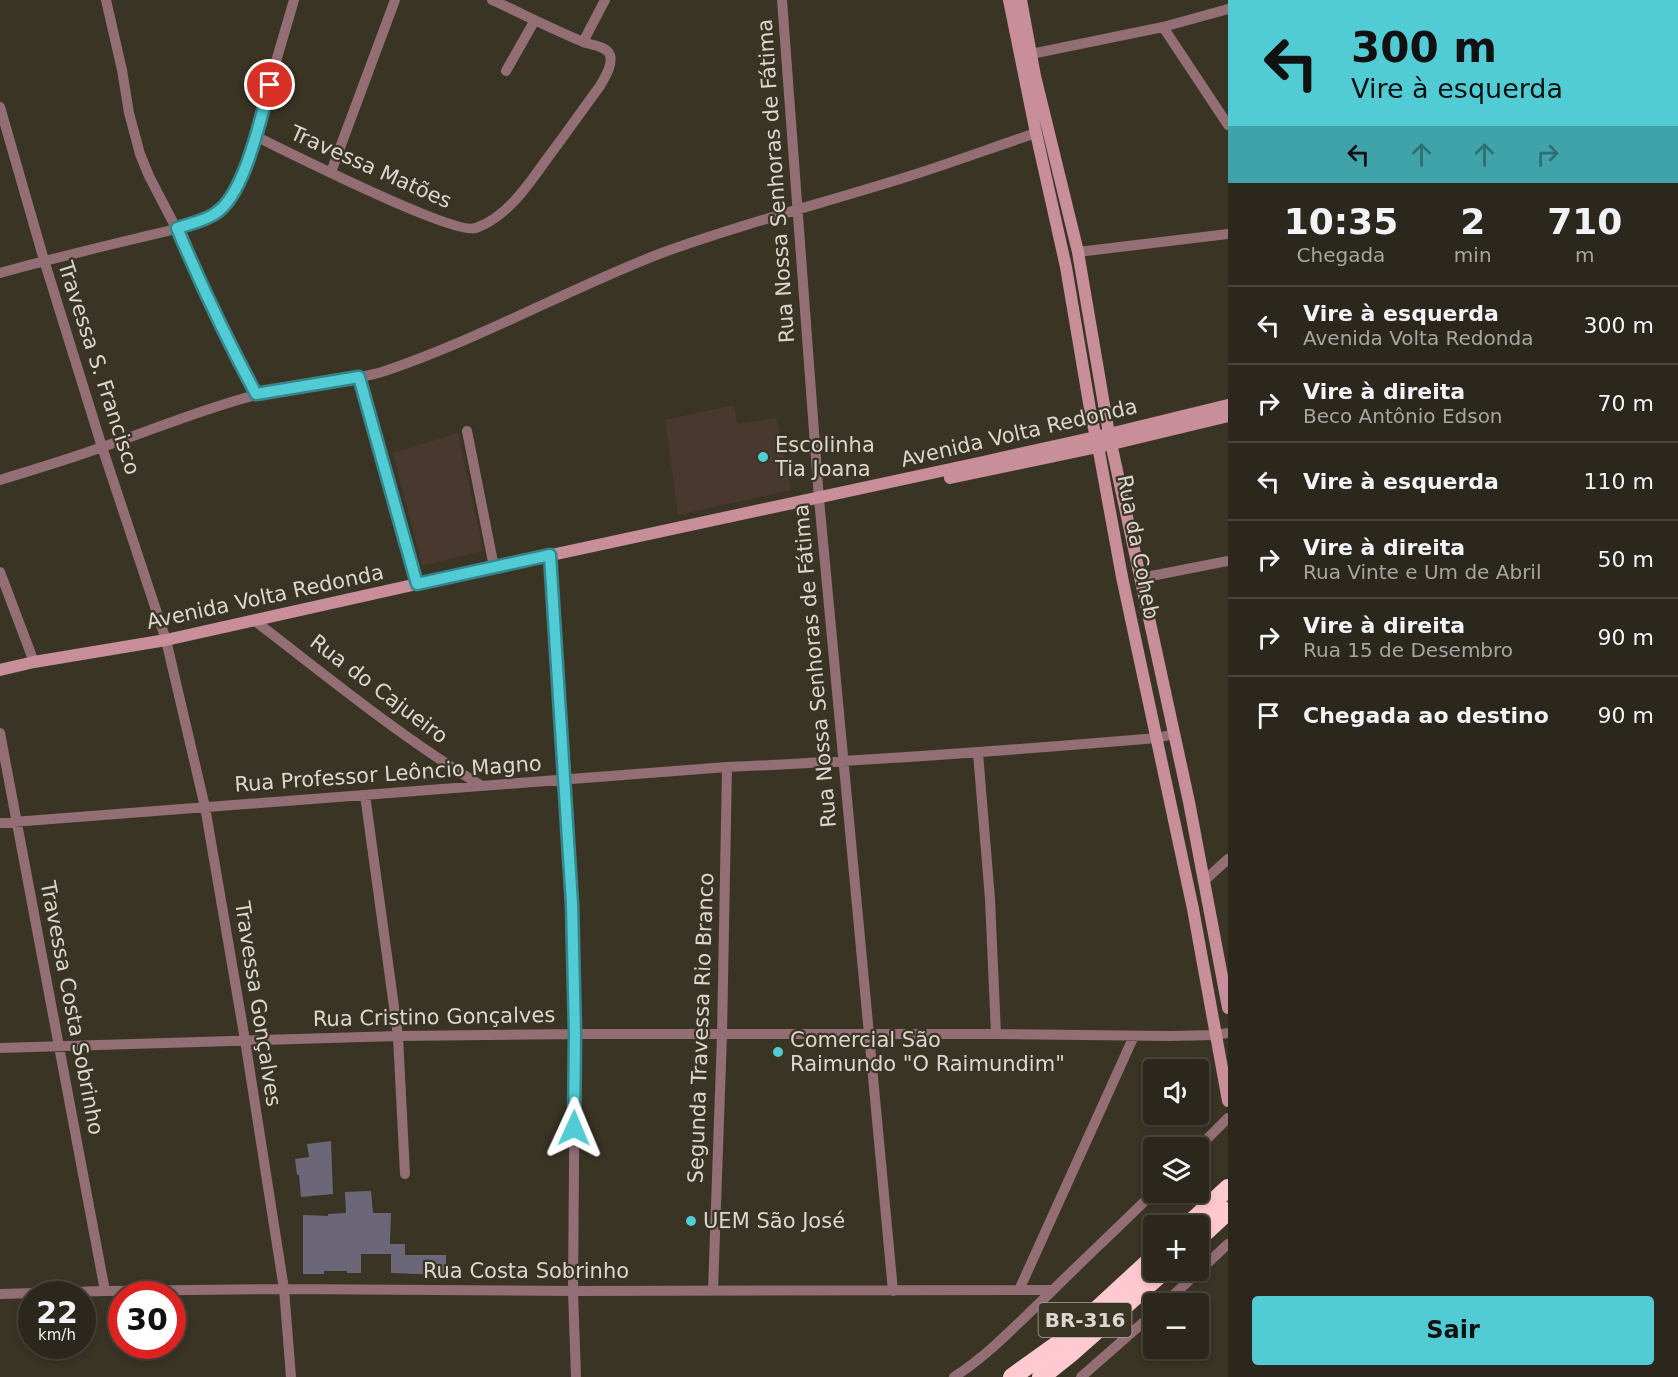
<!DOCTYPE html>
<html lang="pt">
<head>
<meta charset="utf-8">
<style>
	body { margin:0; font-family:"DejaVu Sans",sans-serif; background:#342f25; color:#f1f3f6; height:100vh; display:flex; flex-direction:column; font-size:22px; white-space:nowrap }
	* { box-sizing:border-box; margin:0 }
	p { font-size:20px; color:#a6a5a3 }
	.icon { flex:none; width:33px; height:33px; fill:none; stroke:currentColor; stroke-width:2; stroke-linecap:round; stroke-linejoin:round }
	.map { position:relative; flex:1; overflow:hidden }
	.drawer { display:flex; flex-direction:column; background:#2c271c; width:450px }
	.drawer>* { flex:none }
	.guide { background:#51ccd4; color:#111; overflow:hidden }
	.tools { position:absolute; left:1143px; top:1059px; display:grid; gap:12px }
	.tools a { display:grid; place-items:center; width:66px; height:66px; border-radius:6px; background:#2c271c; box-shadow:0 3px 9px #0003,0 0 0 2px #48443b; font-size:30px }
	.speed { position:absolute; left:18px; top:1281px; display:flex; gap:12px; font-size:30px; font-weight:700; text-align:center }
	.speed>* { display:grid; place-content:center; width:78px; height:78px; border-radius:50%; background:#2c271c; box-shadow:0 3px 9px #0003,0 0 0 2px #48443b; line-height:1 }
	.speed small { font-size:15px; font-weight:400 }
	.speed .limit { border:9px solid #d22; background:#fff; color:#111 }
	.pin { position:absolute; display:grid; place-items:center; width:51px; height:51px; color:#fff; margin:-26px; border:3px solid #fff; border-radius:50%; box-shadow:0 2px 6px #0007 }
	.me { position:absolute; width:66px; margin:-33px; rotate:1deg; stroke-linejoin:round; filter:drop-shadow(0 0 4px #0008) }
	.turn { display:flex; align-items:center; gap:21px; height:126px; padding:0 24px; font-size:27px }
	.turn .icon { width:78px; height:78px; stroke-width:2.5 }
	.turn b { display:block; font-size:42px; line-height:51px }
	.lanes { display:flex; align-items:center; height:57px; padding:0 24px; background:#0003; justify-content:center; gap:30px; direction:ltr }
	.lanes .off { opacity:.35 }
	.eta { display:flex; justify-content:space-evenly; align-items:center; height:102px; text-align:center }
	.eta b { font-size:36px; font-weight:700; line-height:42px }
	.cta { display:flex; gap:12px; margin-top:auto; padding:12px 24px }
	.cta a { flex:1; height:69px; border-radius:6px; background:#51ccd4; color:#111; font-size:24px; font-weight:700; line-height:69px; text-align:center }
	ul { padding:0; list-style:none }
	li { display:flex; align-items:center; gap:18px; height:78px; padding:0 24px; border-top:2px solid #48443b }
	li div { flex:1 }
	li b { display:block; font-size:22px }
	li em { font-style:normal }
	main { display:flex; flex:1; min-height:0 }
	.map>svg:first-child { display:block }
	.education { fill:#49382d }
	.building { fill:#6c6778 }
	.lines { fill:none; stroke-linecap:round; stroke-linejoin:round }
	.street { stroke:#936e75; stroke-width:10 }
	.secondary { stroke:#c88e99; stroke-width:12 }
	.highway { stroke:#ffc9d2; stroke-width:18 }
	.route-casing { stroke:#35858a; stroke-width:15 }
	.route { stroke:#51ccd4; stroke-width:10 }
	.poi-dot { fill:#51ccd4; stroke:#3a3425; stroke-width:2 }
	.labels { text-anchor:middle; stroke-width:4.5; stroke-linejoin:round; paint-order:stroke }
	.shield { fill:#3a3425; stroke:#aba69b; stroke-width:1.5 }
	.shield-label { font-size:20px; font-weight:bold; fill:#dbd7ce }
	.street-label { font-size:21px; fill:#dbd7ce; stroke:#3a3425 }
	.poi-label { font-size:21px; fill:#dbd7ce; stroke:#3a3425; text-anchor:start }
</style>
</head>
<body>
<main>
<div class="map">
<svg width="1228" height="1377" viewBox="0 0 1228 1377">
	<rect width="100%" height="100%" fill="#3a3425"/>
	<path class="education" d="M734 405 737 424 777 418 791 490 678 515 665 420Z
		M458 433 483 551 422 566 393 453Z"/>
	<path class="building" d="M331 1141 333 1194 301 1197 299 1175H297L295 1159 309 1157 307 1144Z
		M371 1191 373 1213H391L390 1244H405V1255H446V1275L391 1273V1254H361V1273H347V1271H324V1274H303V1215L328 1216V1214L346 1213 345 1192Z"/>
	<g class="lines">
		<path class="street" d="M106 0 122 70 129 113 140 154 149 176 176 228 205 294 233 351 256 394
			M782 0 819 499 893 1291
			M1163 27 1228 125
			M583 42 605 0
			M1031 54 1163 27 1228 9
			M506 71 535 20
			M0 107 44 260 102 447 166 640 205 807 245 1040 284 1289 291 1377
			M255 136C286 151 454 236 476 228 509 216 530 182 549 156 567 132 583 109 600 86 605 77 613 65 610 55 607 47 593 45 586 43 554 30 523 14 492 0
			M331 172 395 0
			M1078 252 1228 234
			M0 273C46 260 92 249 138 238 159 233 199 225 216 213 232 202 238 184 245 167L294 0
			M359 377 417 584
			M467 431 494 567
			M0 480C35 469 70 459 105 446 155 429 204 408 256 395 298 383 344 384 385 371 480 339 566 290 659 254 737 225 820 204 900 179 946 165 991 148 1036 133
			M550 555 571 904 575 1034 573 1291 576 1377
			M0 572 34 662
			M1141 578 1228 561
			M255 621C329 678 402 738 482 786
			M0 733 105 1291
			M978 753 990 899 996 1034
			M365 795 398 1036 405 1174
			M0 823 727 767C871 761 1014 750 1157 738L1174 734
			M1204 881 1228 859
			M0 1048 398 1036 575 1034H996L1170 1036 1216 1035 1228 1033
			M1198 1148 1228 1118
			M713 1290 722 1035 727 767
			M1019 1290 1134 1036
			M0 1294 105 1291 284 1289 573 1291 1053 1290
			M1164 1304 1228 1244
			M954 1377C991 1353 1019 1322 1051 1292 1085 1258 1120 1226 1154 1192
			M1081 1377 1154 1313"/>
		<path class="secondary" d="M1009 0 1036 133 1066 267 1091 415 1098 446 1122 577 1193 909 1228 1101
			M1021 0 1035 76 1078 252 1109 434 1189 802 1228 1008
			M950 478 1112 444 1228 416
			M0 670 34 662 166 640 417 584 983 462 1109 434 1228 405"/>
		<path class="highway" d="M1187 1226 1228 1188
			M1198 1239 1228 1211
			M1012 1377 1065 1339 1154 1257
			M1041 1377 1070 1354 1165 1270"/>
	</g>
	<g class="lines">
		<g class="route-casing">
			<path id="route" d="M270 85C260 119 245 194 216 213 205 221 189 224 177 228 201 285 227 340 256 394L359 377 417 584 550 555 572 904 575 1034 574 1128"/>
		</g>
		<use href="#route" class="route"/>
	</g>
	<g class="poi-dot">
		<circle cx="763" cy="457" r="6"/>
		<circle cx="778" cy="1052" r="6"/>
		<circle cx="691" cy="1221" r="6"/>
	</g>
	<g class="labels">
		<rect class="shield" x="1038.5" y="1303" width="93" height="34" rx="4.5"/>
		<g class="shield-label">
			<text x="1085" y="1327">BR-316</text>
		</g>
		<g class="street-label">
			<text transform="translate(371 167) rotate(24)" y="7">Travessa Matões</text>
			<text transform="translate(776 181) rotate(-94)" y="7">Rua Nossa Senhoras de Fátima</text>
			<text transform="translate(99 368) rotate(72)" y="7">Travessa S. Francisco</text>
			<text transform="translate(1019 433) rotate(-13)" y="7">Avenida Volta Redonda</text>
			<text transform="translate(1138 547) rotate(79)" y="7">Rua da Coheb</text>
			<text transform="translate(265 597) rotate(-12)" y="7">Avenida Volta Redonda</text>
			<text transform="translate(815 666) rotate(-95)" y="7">Rua Nossa Senhoras de Fátima</text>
			<text transform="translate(379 689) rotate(37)" y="7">Rua do Cajueiro</text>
			<text transform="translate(388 774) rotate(-4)" y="7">Rua Professor Leôncio Magno</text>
			<text transform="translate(258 1004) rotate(81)" y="7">Travessa Gonçalves</text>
			<text transform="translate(72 1008) rotate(79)" y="7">Travessa Costa Sobrinho</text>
			<text transform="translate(434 1017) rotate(-1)" y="7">Rua Cristino Gonçalves</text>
			<text transform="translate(701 1028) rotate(-88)" y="7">Segunda Travessa Rio Branco</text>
			<text x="526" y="1278">Rua Costa Sobrinho</text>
		</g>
		<g class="poi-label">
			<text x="775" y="452">Escolinha<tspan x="775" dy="24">Tia Joana</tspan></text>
			<text x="790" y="1047">Comercial São<tspan x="790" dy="24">Raimundo "O Raimundim"</tspan></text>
			<text x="703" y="1228">UEM São José</text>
		</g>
	</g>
</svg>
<div class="tools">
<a><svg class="icon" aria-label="sound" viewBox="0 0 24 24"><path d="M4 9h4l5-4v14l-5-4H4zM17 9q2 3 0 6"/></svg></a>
<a><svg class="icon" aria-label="layers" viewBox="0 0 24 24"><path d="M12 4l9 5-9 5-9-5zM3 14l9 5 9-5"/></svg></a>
<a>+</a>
<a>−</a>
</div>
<div class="speed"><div>22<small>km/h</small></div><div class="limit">30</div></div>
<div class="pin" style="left:270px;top:85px;background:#d93025"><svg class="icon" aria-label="arrive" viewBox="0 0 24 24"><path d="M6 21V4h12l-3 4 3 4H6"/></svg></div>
<svg class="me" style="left:574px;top:1128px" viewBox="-20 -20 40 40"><path d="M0-17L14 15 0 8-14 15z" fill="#51ccd4" stroke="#fff" stroke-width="4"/></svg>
</div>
<section class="drawer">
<div class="guide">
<div class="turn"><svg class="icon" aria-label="left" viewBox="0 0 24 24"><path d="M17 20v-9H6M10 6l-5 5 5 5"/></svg><div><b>300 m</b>Vire à esquerda</div></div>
<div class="lanes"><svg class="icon" aria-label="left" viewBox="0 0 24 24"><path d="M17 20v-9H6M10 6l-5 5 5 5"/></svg><svg class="icon off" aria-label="ahead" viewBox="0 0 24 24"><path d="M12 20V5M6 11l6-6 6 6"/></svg><svg class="icon off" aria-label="ahead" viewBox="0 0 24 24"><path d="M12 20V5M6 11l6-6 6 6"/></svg><svg class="icon off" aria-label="right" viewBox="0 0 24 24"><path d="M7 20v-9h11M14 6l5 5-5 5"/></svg></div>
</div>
<div class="eta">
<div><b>10:35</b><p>Chegada</p></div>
<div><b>2</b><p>min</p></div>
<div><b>710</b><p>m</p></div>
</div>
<ul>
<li><svg class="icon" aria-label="left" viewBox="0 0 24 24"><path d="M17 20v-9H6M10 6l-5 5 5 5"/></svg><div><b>Vire à esquerda</b><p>Avenida Volta Redonda</p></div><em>300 m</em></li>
<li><svg class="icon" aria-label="right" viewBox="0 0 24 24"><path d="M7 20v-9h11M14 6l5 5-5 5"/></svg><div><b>Vire à direita</b><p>Beco Antônio Edson</p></div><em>70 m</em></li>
<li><svg class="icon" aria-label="left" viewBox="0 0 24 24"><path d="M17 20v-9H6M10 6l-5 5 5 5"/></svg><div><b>Vire à esquerda</b></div><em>110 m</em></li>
<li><svg class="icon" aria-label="right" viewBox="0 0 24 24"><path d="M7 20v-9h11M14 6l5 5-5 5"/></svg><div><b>Vire à direita</b><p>Rua Vinte e Um de Abril</p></div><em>50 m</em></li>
<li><svg class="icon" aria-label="right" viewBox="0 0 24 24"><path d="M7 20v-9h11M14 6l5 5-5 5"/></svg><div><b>Vire à direita</b><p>Rua 15 de Desembro</p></div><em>90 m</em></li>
<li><svg class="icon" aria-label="arrive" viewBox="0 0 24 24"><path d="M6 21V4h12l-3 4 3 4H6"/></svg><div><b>Chegada ao destino</b></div><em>90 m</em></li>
</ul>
<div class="cta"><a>Sair</a></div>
</section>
</main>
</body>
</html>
